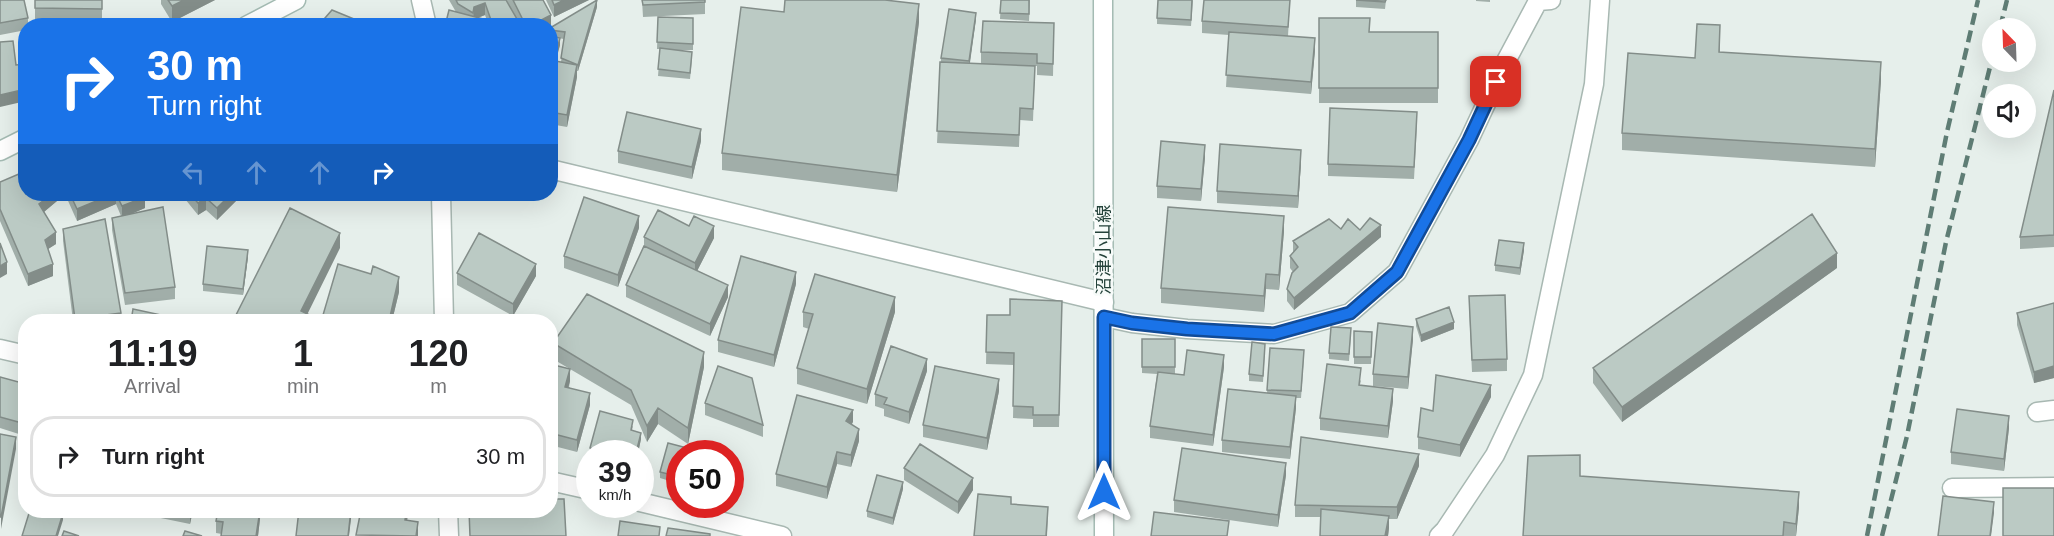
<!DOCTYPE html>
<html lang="en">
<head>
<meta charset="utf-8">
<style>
	body { margin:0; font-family:Helvetica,"Noto Sans JP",sans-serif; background:#f6f6f6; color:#202124; height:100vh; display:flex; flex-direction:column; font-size:22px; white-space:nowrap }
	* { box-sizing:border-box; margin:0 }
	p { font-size:20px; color:#757577 }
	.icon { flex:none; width:33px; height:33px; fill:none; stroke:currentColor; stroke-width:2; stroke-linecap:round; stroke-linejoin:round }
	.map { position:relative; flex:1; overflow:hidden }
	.side { position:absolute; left:18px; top:314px; width:540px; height:204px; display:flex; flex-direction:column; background:#fff; border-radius:24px; box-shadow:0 6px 24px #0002 }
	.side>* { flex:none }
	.banner { position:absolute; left:18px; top:18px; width:540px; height:183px; border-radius:24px; box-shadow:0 6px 24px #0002; background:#1a73e8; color:#fff; overflow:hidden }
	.needle { width:39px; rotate:337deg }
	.controls { position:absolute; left:1982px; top:18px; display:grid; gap:12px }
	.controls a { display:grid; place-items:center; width:54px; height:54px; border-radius:50%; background:#fff; box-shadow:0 6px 24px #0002; font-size:30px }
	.speed { position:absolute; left:576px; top:440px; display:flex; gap:12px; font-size:30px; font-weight:700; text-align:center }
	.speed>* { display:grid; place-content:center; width:78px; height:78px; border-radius:50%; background:#fff; box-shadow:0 6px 24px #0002; line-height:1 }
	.speed small { font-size:15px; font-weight:400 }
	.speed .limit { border:9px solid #d22; background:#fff; color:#111 }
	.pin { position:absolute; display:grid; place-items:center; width:51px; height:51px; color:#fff; margin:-26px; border-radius:12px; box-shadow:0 3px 9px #0006 }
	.me { position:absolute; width:66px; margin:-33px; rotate:0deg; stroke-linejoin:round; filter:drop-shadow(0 0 4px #0008) }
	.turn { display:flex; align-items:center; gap:21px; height:126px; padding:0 30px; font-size:27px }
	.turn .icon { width:78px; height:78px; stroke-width:2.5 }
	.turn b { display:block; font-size:42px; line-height:51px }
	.lanes { display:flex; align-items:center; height:57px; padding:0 30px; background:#0003; justify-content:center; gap:30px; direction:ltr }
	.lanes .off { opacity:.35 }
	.eta { display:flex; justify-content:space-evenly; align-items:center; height:102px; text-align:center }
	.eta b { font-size:36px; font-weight:800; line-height:42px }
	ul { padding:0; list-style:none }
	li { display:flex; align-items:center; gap:18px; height:81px; margin:0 12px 9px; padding:0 18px; border:3px solid #e0e0e0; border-radius:24px }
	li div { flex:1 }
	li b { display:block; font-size:22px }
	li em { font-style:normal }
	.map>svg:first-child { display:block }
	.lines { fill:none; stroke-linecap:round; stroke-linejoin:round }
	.lane-casing { stroke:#a8b8b2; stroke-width:21 }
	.street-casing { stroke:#a8b8b2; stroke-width:21 }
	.secondary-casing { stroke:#a4bbb3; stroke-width:21 }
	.lane { stroke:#fff; stroke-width:18 }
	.street { stroke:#fff; stroke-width:18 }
	.secondary { stroke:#fff; stroke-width:18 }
	.rail { stroke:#5f7d75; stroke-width:4.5; stroke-dasharray:12 6; stroke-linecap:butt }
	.wall { fill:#a1aea9; fill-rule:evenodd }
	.shaded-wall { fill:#838d89 }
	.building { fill:#bbcac4; stroke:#838d89; stroke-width:1.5 }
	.route-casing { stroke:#114b97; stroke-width:15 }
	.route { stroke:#1a73e8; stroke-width:10 }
	.labels { text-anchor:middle; stroke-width:5; stroke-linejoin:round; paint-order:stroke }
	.street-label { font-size:18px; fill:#24423a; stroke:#f7fbf9 }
</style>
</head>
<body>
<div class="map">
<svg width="2054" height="536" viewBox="0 0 2054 536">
	<rect width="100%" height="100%" fill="#e6efeb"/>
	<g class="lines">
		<g class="lane-casing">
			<path id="lane" d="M1952 488 2054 487"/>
		</g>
		<g class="street-casing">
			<path id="street" d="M421 0 427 26
				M550 169 1104 302
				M441 194 444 321
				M1104 317 1132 323 1187 329 1274 334 1350 313 1397 272 1469 140 1505 63 1538 1 1551 0
				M0 349 26 355
				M2037 412 2054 410
				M550 481 590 490
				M640 502 782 536
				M448 510 449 536
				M1439 536 1445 530 1495 455 1533 375 1594 84 1600 0"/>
		</g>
		<g class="secondary-casing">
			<path id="secondary" d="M1103 0 1104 536
				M246 26 296 0
				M0 151 26 138"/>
		</g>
		<use href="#lane" class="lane"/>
		<use href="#street" class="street"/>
		<use href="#secondary" class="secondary"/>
		<path class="rail" d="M2000 28 2007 0
			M1867 536 1947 132 1978 0
			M1882 536 1907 436 1946 242 1992 59"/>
	</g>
	<path class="wall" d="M0 0 28 18V26H26V30L0 35Z
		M35 0H102V21L35 20Z
		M161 0H215L172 22 161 4Z
		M449 0H543L551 15V27L550 26H489L485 15 478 18 487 20V26H445L449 10 456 12Z
		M546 0H589L554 17Z
		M642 0H705V14L643 17Z
		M1001 0H1030L1029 21 1000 19Z
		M1193 0 1191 26 1157 24V18Z
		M1290 0 1288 36 1315 50 1311 94 1226 87 1229 35 1202 33V21Z
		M1356 0H1386L1385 9 1356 7Z
		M1476 0H1490V2L1476 1Z
		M597 7 578 71H577V77L567 127 550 124V28ZM558 38 564 39 561 62 556 61 560 45Z
		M784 12 919 22 897 192 722 170V153Z
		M658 17 693 18V50H672L692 59 690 79 658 76 660 49H657Z
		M1319 18 1369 32H1438V103H1319Z
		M976 19 970 63H981V52L1054 23 1053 76 1037 75V66H1035L1033 121 1020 120 1019 147 937 143 941 58Z
		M1720 43V52L1881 80 1875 167 1622 150V133L1695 58Z
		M2054 90V247L2020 249V237Z
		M1417 124 1414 179 1328 176V164Z
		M701 141 692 179 618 163V151Z
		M1205 157 1201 201 1157 198V186Z
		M1301 162 1298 208 1217 203V191Z
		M0 182 57 194V201L44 212 56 244 48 249 53 276 28 286 0 221Z
		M65 194H144L145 208 133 213 175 287V299L125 305 112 230V218L121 216 116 204 77 221Z
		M181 194H243L217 220 206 210 198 215Z
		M639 228 618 287 564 268V256Z
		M63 229 121 313V321H73L63 241Z
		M1341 229 1360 230 1381 237 1294 310 1287 301V289L1293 272 1290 268V256L1293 253V241Z
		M1284 231 1279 290 1266 289 1264 312 1161 303V288Z
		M644 237 714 238 697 271 728 297 710 336 626 297V285L644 247Z
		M1524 250 1520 275 1495 271V265Z
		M248 257 243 295 203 291V284Z
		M1837 268 1622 422 1593 383V368Z
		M457 273 536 276 513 316 457 285Z
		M796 284 774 367 718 352V340Z
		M399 292 392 321H323V315Z
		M1062 301 1059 427H1033V419L1013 418 1014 365 986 364 987 315H1010Z
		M2054 303V378L2034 383 2017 325V313Z
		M1469 307 1507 359V371L1472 372Z
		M803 312H895L867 404 797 384V368L809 329 803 327Z
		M1416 319 1454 329 1421 342 1416 326Z
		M1354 331 1372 332 1371 364H1354Z
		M1351 334 1349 361 1329 359V353Z
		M1142 339H1175V374H1171L1184 375 1224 367 1213 446 1150 438V426L1157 374 1142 373Z
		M1413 339 1408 389 1373 386V374Z
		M553 343 704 367 688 444 658 424 647 442 631 405 553 359Z
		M1270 348 1304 357 1301 398H1296V408L1290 459 1222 452V440L1267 393Z
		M1265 350 1263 382 1249 381V374Z
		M550 364 570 381 569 387 590 405 577 452 550 445Z
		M927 371 909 424 884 416V409L875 406V394Z
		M0 377 26 384 22 435 0 428Z
		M1361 380 1360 385 1393 401 1388 438 1320 430V418Z
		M999 391 987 450 923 437V425Z
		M1491 397 1460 457 1418 449V437L1433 411Z
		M705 403 763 425V437L705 415Z
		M853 422 852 424 859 441 851 467 837 464 827 499 776 486V474Z
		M633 426 632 430 641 439 638 453H590V448Z
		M2009 428 2004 471 1951 464V452Z
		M680 453V484L660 478V472Z
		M1419 466 1397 519H1389V528L1388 536H1320L1321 517H1295V505Z
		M904 468 973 490 958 514 904 480Z
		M1286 475 1278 527 1174 512V500Z
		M1580 476 1799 507 1796 536H1523Z
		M903 489 893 525 867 517V511Z
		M146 510H193L190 524 146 515Z
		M218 510H261L258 536H221L222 534 216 533V521Z"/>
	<path class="shaded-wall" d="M184 0H215L172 22V6Z
		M564 0H589L554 17V5Z
		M597 0V7L578 71V65Z
		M485 3V15L474 19 473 25 474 7Z
		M919 4V22L897 192V175Z
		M976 13V19L969 68V61Z
		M551 15V27L550 26H530Z
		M560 38V45L553 69V63Z
		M1315 38V50L1311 94V82Z
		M1881 62V80L1875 167V149Z
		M577 65V77L567 127V115Z
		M26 89V101L0 107V95Z
		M701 129V141L692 179V167Z
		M1205 145V157L1201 201V189Z
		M1301 150V162L1298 208V196Z
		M52 194H57V201L39 216V204Z
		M113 194H116V204L77 221V209Z
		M231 194H243L217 220V208Z
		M145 197V208L122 218V206Z
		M206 198V210L198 215V203Z
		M639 216V228L618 287V275Z
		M1284 216V231L1279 290V275Z
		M1381 225V237L1294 310V298Z
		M714 226V238L695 275V263Z
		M56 232V244L45 251V240Z
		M340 233V248L304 321 301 311Z
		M1524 243V250L1520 275V268Z
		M248 250V257L243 295V289Z
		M1837 253V268L1622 422V407Z
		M7 262V274L0 278V266Z
		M53 264V276L28 286V274Z
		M536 264V276L513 316V304Z
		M796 272V284L774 367V355Z
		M1266 274V289L1264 312V296Z
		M399 277V292L392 321H389Z
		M728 285V297L710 336V324Z
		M895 297V312L867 404V389Z
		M1454 322V329L1421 342V335Z
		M1413 327V339L1408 389V377Z
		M704 352V367L688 444V428Z
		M1224 355V367L1213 446V435Z
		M927 359V371L909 424V412Z
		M2054 366V378L2034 383V372Z
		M570 369V381L565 399V387Z
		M999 379V391L987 450V438Z
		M1491 385V397L1460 457V445Z
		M1393 389V401L1388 438V426Z
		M590 393V405L577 452V440Z
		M1296 396V408L1290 459V447Z
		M658 408V424L647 442V426Z
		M26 410V422L22 435V423Z
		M853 410V422L846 433V421Z
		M2009 416V428L2004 471V459Z
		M859 429V441L851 467V455Z
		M641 433V439L638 453H636Z
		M16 437V449L1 529V517Z
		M837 452V464L827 499V487Z
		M1419 454V466L1397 519V507Z
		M1286 463V475L1278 527V515Z
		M973 478V490L958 514V502Z
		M903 482V489L893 525V518Z
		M1799 492V507L1796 536V524Z
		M1994 502V513L1991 536H1990Z
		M1048 507 1047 536H1046Z
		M190 510H193L190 524Z
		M260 510H261L258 536H256Z
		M351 510H352L349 536H348Z
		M407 510H409L405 532V520Z
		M63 513V520L58 536H56Z
		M1389 516V528L1388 536H1385Z
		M418 522V536H416Z"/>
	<path class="building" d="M0 0H24L28 18 0 23Z
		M35 0H102V9L35 8Z
		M168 0H184L172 6Z
		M456 0H506L521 26H490L491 20 485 3 474 7 473 13 458 4Z
		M513 0H543L551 15 530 26H526Z
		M552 0H564L554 5Z
		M597 0 578 65 561 58 565 32 550 30V28Z
		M642 0H705V2L643 5Z
		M785 0H885L919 4 897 175 722 153 741 7 784 12Z
		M1001 0H1029V14L1000 13Z
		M1158 0H1192L1191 20 1157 18Z
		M1204 0H1290L1288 27 1202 21Z
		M1356 0H1386L1385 2Z
		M949 9 976 13 969 61 941 58Z
		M332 10 371 26H318Z
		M449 10 487 20 485 26H445Z
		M658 17 693 18V44L657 42Z
		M1319 18H1370L1369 32H1438V88H1319Z
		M983 21 1054 23 1053 64 1037 63V54L981 52Z
		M1697 24 1720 25 1719 52 1881 62 1875 149 1622 133 1628 53 1695 58Z
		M1229 32 1315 38 1311 82 1226 75Z
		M550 36 560 38 554 61 550 60Z
		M13 41 16 65 26 64V89L0 95V42Z
		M660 48 692 52 690 73 658 69Z
		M550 60 577 65 567 115 550 112Z
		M940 62 1035 66 1033 109 1020 108 1019 135 937 131Z
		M2054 90V235L2020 237Z
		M1330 108 1417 112 1414 167 1328 164Z
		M627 112 701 129 692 167 618 151Z
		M1161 141 1205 145 1201 189 1157 186Z
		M1220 144 1301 150 1298 196 1217 191Z
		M26 171V194H52L39 204 56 232 45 240 53 264 28 274 0 209V182Z
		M70 194H113L77 209Z
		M116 194H144L145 197 122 206Z
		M190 194H231L217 208 206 198 198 203Z
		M584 197 639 216 618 275 564 256Z
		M163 207 175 287 125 293 112 218Z
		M1168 207 1284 216 1279 275 1266 274 1264 296 1161 288Z
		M290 208 340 233 301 311 322 321H238L234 319Z
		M658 210 689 226 694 216 714 226 695 263 644 237Z
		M1812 214 1837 253 1622 407 1593 368Z
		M1370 218 1381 225 1294 298 1287 289 1292 273 1298 267 1290 256 1298 247 1293 241 1329 219 1341 229 1348 219 1360 230Z
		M105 219 121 313 75 319 63 229Z
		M479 233 536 264 513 304 457 273Z
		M1499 240 1524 243 1520 268 1495 265Z
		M0 243 7 262 0 266Z
		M207 246 248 250 243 289 203 284Z
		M644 246 728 285 710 324 626 285Z
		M741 256 796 272 774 355 718 340Z
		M338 264 371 274 373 266 399 277 389 321H335V320L323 315Z
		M815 274 895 297 867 389 797 368 813 314 803 312Z
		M587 294 704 352 688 428 658 408 647 426 631 390 553 343Z
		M1505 295 1507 359 1472 360 1469 296Z
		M1010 299 1062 301 1059 415H1033V407L1013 406 1014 353 986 352 987 315H1010Z
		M2054 303V366L2034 372 2017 313Z
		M1449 307 1454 322 1421 335 1416 319Z
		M133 309 166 316V321H131Z
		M1378 323 1413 327 1408 377 1373 374Z
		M1331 327 1351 328 1349 354 1329 353Z
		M1354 331 1372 332 1371 357H1354Z
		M1142 339H1175V367H1142Z
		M1252 342 1265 344 1263 376 1249 374Z
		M891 346 927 359 909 412 884 404 887 398 875 394Z
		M1270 348 1304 350 1301 391 1267 390Z
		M1187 350 1224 355 1213 435 1150 426 1158 372 1184 375Z
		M550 364 570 369 565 387 590 393 577 440 550 433Z
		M1327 364 1361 368 1359 385 1393 389 1388 426 1320 418Z
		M718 366 752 378 763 425 705 403Z
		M935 366 999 379 987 438 923 425Z
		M1436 375 1491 385 1460 445 1418 437 1421 408 1433 411Z
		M0 377 26 384V410L22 423 0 417Z
		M1228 389 1296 396 1290 447 1222 440Z
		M797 395 853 410 846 421 859 429 851 455 837 452 827 487 776 474Z
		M1957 409 2009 416 2004 459 1951 452Z
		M600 411 633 420 631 430 641 433 636 453H610L590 448Z
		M0 434 16 437 1 517H0Z
		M1301 437 1419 454 1397 507 1295 505Z
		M668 443 706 453H680V477L660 472Z
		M920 444 973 478 958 502 904 468Z
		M1182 448 1286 463 1278 515 1174 500Z
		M1580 455V476L1799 492 1796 524 1784 522 1783 536H1523L1528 456Z
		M877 475 903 482 893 518 867 511Z
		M2003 488H2054V536H2003Z
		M978 494 1011 497V504L1048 507 1046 536H974Z
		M1943 496 1994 502 1990 536H1938Z
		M550 499H564L566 536H470L469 510H550Z
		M1321 509 1389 516 1385 536H1320Z
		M30 510H52L63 513 56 536H22Z
		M178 510H190V512Z
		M218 510H260L256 536H221L223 522 216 521Z
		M299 510H351L348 536H296Z
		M361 510H407L405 520 418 522 416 536 356 535Z
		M1154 512 1229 521 1227 536H1151Z
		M620 521 660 527 659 536H618Z
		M668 528 710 534V536H666Z
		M64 531 79 536H62Z
		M185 531 202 536H183Z"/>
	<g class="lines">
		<g class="route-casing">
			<path id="route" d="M1104 492V317L1132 323 1187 329 1274 334 1350 313 1397 272 1469 140 1496 82"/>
		</g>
		<use href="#route" class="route"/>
	</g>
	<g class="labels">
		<g class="street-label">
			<text transform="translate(1104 250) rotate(-90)" y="6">沼津小山線</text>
		</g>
	</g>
</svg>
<div class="controls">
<a><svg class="needle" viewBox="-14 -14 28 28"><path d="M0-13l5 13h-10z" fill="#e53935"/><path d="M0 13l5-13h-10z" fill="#757577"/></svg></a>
<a><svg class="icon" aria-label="sound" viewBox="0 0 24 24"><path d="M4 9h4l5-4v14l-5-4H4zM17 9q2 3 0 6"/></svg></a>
</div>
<div class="speed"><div>39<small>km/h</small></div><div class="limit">50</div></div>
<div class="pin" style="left:1496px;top:82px;background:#d93025"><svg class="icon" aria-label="arrive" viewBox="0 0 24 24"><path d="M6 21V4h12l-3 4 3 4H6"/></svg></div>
<svg class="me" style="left:1104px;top:492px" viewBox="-20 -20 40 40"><path d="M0-17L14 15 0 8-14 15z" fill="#1a73e8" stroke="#fff" stroke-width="4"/></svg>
<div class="banner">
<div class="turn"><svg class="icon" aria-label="right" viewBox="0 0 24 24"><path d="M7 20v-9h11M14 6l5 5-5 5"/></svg><div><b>30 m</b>Turn right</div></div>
<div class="lanes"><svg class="icon off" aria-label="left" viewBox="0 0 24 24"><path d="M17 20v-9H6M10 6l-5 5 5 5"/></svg><svg class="icon off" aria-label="ahead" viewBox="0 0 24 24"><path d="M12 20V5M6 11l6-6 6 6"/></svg><svg class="icon off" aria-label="ahead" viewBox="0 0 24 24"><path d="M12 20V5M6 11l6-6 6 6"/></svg><svg class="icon" aria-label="right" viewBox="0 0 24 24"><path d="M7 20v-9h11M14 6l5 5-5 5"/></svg></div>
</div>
<section class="side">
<div class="eta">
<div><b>11:19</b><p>Arrival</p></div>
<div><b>1</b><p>min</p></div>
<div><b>120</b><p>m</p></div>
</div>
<ul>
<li><svg class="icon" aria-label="right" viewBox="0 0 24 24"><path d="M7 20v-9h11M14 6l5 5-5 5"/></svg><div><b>Turn right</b></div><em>30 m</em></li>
</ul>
</section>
</div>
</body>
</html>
